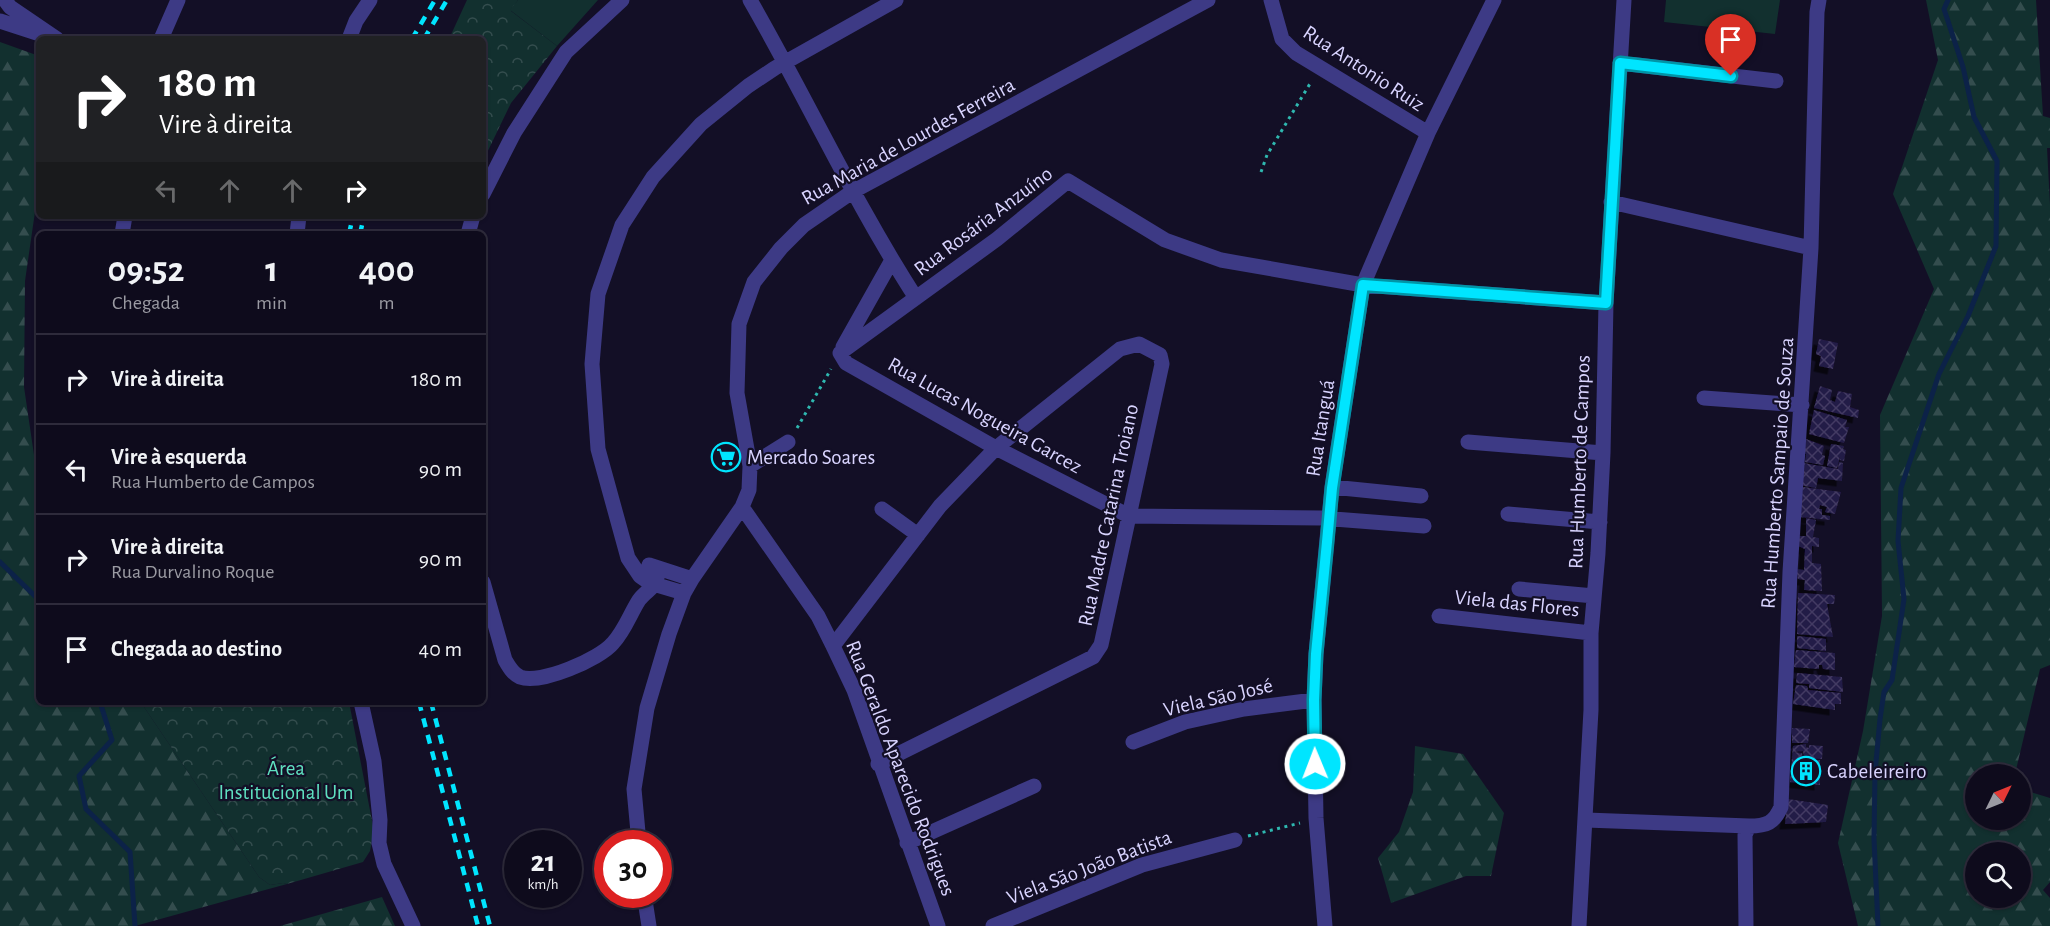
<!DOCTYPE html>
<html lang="pt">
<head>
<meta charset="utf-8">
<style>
	body { margin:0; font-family:"Alegreya Sans",sans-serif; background:#1c1929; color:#f1f3f6; height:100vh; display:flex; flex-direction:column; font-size:22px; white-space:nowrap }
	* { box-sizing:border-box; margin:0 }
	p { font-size:20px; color:#9b9ba3 }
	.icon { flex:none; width:33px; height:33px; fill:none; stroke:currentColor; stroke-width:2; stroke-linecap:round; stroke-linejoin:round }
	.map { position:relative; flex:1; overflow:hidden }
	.side { position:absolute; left:36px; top:231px; width:450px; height:474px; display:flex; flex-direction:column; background:#0e0b1c; border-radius:9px; box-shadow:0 2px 4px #0004,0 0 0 2px #2e2b3b }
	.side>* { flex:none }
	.banner { position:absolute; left:36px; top:36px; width:450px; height:183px; border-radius:9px; box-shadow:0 2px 4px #0004,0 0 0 2px #2e2b3b; background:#202124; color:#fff; overflow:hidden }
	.needle { width:39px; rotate:47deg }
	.buttons { position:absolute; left:1965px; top:764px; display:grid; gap:12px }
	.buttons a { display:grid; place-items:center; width:66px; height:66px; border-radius:50%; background:#0e0b1c; box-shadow:0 2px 4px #0004,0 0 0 2px #2e2b3b; font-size:30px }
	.speed { position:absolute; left:504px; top:830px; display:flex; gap:12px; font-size:30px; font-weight:700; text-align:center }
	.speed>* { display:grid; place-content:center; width:78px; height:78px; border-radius:50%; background:#0e0b1c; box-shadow:0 2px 4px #0004,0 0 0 2px #2e2b3b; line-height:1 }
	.speed small { font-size:15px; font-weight:400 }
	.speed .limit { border:9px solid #d22; background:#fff; color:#111 }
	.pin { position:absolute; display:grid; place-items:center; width:51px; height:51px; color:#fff; margin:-62px -26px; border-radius:50% 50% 50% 0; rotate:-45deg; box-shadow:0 0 6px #0007 }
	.pin .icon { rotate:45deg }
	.me { position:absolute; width:66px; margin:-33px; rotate:359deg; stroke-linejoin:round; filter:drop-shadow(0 0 4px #0008) }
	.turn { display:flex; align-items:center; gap:21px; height:126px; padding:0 24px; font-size:27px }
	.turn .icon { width:78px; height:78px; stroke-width:2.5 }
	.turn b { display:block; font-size:42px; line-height:51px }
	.lanes { display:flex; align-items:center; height:57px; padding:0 24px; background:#0003; justify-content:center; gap:30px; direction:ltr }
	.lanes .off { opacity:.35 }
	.eta { display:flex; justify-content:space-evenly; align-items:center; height:102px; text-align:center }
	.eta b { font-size:36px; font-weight:600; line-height:42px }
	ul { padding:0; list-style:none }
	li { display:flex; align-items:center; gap:18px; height:90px; padding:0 24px; border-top:2px solid #2e2b3b }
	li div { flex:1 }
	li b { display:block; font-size:22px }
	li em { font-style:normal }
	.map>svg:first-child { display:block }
	.forest { fill:url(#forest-firs); fill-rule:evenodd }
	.park { fill:url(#park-crowns) }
	.pitch { fill:#12302f }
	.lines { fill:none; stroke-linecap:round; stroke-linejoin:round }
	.stream { stroke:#0c2248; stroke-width:5 }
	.building { fill:url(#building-cross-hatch); filter:url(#shadow) }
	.path { stroke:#2fb8b0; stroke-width:3; stroke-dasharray:3 4.5; stroke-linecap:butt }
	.minor { stroke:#3d3a85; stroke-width:15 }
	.rail { stroke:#00e5ff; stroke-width:4.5; stroke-dasharray:9 8; stroke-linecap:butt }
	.route-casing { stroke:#0095a6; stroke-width:15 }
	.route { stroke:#00e5ff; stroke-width:10 }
	.labels { text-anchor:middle; stroke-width:4.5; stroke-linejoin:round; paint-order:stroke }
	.street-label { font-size:21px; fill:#d9d4ff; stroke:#130f26 }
	.poi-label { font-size:21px; fill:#d9d4ff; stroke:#130f26; text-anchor:start }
	.park-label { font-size:21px; fill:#5fe0c0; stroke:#130f26 }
</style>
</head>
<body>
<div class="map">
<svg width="2050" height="926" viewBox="0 0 2050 926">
	<defs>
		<pattern id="forest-firs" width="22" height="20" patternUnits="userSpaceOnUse" patternTransform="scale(1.5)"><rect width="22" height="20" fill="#12302f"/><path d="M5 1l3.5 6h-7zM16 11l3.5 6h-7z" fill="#344d4e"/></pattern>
		<pattern id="park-crowns" width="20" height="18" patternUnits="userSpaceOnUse" patternTransform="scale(1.5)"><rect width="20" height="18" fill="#12302f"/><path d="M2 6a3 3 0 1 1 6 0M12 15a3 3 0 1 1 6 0" fill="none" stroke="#344d4e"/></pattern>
		<pattern id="building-cross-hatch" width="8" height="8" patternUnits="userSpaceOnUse" patternTransform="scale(1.5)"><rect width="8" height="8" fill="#241b47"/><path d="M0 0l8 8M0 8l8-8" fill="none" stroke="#433b63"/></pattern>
		<filter id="shadow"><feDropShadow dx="-5.5" dy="5.5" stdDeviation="0" flood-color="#0009"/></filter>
	</defs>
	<rect width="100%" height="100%" fill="#130f26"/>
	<path class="forest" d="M1926 0H2036L2043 116 2050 118V148H2047L2050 205V665L2040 669 2015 774H1976V819H2020L2021 789 2050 798V882L2043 890 2050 898V926H1858L1838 843 1863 731 1882 616 1880 415 1934 289 1893 194 1938 60ZM1976 852H2020V897H1976Z
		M0 42 39 56V184L25 281 24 387 39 489V702H143L144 707 259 877 270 885 283 883 287 884 135 926H0Z
		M1415 746 1463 754 1504 813 1491 876H1466L1391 903 1378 858 1399 832 1413 792Z
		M382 897 395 926H280Z"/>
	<path class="park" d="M467 0H518L511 11 557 46 511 103 483 161V39H449Z
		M143 702H349L374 831 370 851 363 862 287 884 283 883 270 885 259 877 144 707Z"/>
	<path class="pitch" d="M518 0H598L557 46 510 10Z
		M1666 0H1780L1775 34 1664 22Z"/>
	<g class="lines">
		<path class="stream" d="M0 562 39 600
			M100 702 112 740 79 776 86 809 130 852 135 926
			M1878 926 1874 839 1875 773 1880 719 1884 692 1892 680 1904 599 1898 541 1901 488 1939 374 1968 316 1996 246 1997 161 1974 117 1963 67 1944 9 1948 0"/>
	</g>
	<path class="building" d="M1819 339 1838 343 1833 369 1819 366 1821 356 1816 354Z
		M1820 386 1832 390 1830 400 1835 402 1838 391 1852 394 1850 407 1859 410 1858 418 1814 408Z
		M1814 410 1847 420 1845 427H1849L1844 443 1809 434Z
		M1806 439 1824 446 1822 455 1825 456 1823 465 1805 462 1806 454 1804 453Z
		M1831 444 1844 446 1843 449 1846 450 1844 461 1840 460V457L1837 468 1827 466Z
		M1839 462 1843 463 1842 481 1818 478 1816 488 1799 485 1803 463 1838 469Z
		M1803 487 1841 492 1835 514 1825 512 1827 507 1820 505 1819 509H1822V515L1830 516V520L1800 517Z
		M1806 518 1816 520 1813 537 1819 538V547L1812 546V563L1821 564 1822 591 1804 590 1805 580 1798 579 1796 569 1804 570 1805 549 1798 546 1799 536H1806Z
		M1798 593 1835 595 1834 604H1827L1833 637 1797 634Z
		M1797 636 1826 639V651L1797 648Z
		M1796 650 1835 653V670L1823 669 1822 665H1819V669L1794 667Z
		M1797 673 1842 677 1843 692 1809 688V684L1796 683Z
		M1796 685 1807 686 1808 690 1841 693V704H1835V710L1793 704Z
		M1792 728 1810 729 1808 743H1792Z
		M1806 744V747L1809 748V745L1823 746 1822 759 1804 758 1803 751 1793 752 1802 753 1803 759 1820 760V785L1790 782 1793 746Z
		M1788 799 1828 805 1826 822 1785 824Z"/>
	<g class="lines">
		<path class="path" d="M1261 172 1267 155 1311 82
			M797 428 831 369
			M1248 836 1300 823"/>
		<path class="minor" d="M5 0 10 7 57 39
			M750 0C807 99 854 202 916 298
			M1271 0 1282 39 1296 53 1428 133
			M0 21 40 34
			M161 39 178 0
			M349 39 356 21 370 0
			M1620 63 1776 81
			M483 194 514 133 566 52 622 0
			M1611 202 1811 248
			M122 234 125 216
			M297 234 299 216
			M468 234 473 216
			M843 347 892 260
			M840 353 997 239 1068 181 1165 240 1221 260 1363 285 1606 303
			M840 353 846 363 996 448 1129 516 1321 518 1424 526
			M1704 398 1802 405
			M1468 442 1603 453
			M750 466 788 442
			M1332 487 1421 496
			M742 507 818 616 833 646 854 690 938 926
			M882 509 918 535
			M1508 514 1600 522
			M649 565 692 579
			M483 582 505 660C509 667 513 674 520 677 540 685 600 659 613 643 625 630 630 614 639 600 646 590 658 587 657 575L650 566
			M1519 589 1594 596
			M684 593 650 583 640 576 628 558 598 449 592 364 598 294 622 225 653 177 701 124 748 86 775 68 896 0
			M1439 616 1591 633
			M833 646 940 506 996 448 1120 349 1139 344 1160 355 1162 364 1101 645 1093 657 878 764
			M361 702 374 761 380 820 379 843 384 864 413 926
			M1133 742 1185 722 1244 709 1314 700
			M1586 820 1749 826
			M639 843 634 789 647 708 669 634 684 593 692 579 742 507 749 490 750 466 737 393 739 324 754 282 781 248 804 225 852 192 1208 0
			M907 843 1034 786
			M644 894 649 926
			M993 926 1142 865 1235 840
			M1325 926 1316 818 1314 700 1316 654 1332 487 1363 285 1428 133 1494 0
			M1579 926 1591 710V633L1598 553 1603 453 1606 303 1624 0
			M1746 926 1745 835 1749 826C1767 826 1774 823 1781 807L1790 572 1811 248 1817 12 1819 0"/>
		<path class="rail" d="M412 39 435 0
			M424 39 447 0
			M349 234 353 216
			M360 234 364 216
			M419 702 478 926
			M431 702 490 926"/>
	</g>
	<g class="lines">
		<g class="route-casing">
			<path id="route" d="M1315 764 1314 700 1316 654 1327 542 1332 488 1363 285 1606 303 1620 63 1731 76"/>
		</g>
		<use href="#route" class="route"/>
	</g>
	<defs>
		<g id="supermarket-ring" transform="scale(1.5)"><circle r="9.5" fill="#130f26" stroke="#00e5ff" stroke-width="1.5"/><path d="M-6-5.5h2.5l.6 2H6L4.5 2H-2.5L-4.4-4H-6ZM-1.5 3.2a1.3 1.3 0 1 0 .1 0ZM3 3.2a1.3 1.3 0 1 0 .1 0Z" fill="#00e5ff"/></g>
		<g id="building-ring" transform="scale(1.5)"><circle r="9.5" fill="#130f26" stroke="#00e5ff" stroke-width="1.5"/><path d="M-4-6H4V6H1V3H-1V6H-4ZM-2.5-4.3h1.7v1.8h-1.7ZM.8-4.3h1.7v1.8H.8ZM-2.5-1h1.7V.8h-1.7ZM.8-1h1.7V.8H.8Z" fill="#00e5ff"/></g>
	</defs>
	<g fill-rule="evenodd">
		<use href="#supermarket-ring" x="726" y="457"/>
		<use href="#building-ring" x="1806" y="771"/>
	</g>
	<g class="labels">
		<g class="street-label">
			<text transform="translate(1364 68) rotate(33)" y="7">Rua Antonio Ruiz</text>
			<text transform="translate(908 141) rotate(-29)" y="7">Rua Maria de Lourdes Ferreira</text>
			<text transform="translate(983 221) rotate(-37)" y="7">Rua Rosária Anzuíno</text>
			<text transform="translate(985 415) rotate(29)" y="7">Rua Lucas Nogueira Garcez</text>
			<text transform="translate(1320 428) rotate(-81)" y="7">Rua Itanguá</text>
			<text transform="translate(1579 462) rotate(-88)" y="7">Rua Humberto de Campos</text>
			<text transform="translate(1777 473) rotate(-86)" y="7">Rua Humberto Sampaio de Souza</text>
			<text transform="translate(1108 515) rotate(-78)" y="7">Rua Madre Catarina Troiano</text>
			<text transform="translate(1517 603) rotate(6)" y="7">Viela das Flores</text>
			<text transform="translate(1218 697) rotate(-13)" y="7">Viela São José</text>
			<text transform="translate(901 768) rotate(69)" y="7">Rua Geraldo Aparecido Rodrigues</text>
			<text transform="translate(1089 867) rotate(-21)" y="7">Viela São João Batista</text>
		</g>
		<g class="poi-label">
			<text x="747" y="464">Mercado Soares</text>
			<text x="1827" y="778">Cabeleireiro</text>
		</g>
		<g class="park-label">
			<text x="286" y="775">Área<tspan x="286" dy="24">Institucional Um</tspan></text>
		</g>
	</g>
</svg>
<div class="buttons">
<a><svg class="needle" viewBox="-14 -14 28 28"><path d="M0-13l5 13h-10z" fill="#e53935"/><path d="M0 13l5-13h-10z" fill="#9b9ba3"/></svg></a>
<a><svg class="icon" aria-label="search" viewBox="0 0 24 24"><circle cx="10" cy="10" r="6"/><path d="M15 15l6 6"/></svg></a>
</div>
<div class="speed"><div>21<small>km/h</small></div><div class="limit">30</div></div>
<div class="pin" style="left:1731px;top:76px;background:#d93025"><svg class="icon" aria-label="arrive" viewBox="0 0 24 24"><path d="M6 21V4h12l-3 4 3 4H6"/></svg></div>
<svg class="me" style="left:1315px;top:764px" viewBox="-20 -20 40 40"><circle r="17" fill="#00e5ff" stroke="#fff" stroke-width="3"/><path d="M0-11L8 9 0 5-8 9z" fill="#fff"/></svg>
<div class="banner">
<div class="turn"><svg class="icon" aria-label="right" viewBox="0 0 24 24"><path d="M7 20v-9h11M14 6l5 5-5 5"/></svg><div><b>180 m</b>Vire à direita</div></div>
<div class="lanes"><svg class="icon off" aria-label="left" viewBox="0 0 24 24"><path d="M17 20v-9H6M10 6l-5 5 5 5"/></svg><svg class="icon off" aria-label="ahead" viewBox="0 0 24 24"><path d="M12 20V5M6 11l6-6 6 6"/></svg><svg class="icon off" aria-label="ahead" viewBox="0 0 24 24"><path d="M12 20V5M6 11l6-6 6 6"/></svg><svg class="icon" aria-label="right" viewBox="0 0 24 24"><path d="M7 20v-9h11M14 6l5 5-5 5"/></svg></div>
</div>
<section class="side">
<div class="eta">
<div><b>09:52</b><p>Chegada</p></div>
<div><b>1</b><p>min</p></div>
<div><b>400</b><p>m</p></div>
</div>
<ul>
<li><svg class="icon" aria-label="right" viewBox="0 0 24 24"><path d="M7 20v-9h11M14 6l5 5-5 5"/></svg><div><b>Vire à direita</b></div><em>180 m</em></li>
<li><svg class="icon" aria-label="left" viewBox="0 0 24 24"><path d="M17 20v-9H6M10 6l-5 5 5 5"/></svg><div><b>Vire à esquerda</b><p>Rua Humberto de Campos</p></div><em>90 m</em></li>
<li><svg class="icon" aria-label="right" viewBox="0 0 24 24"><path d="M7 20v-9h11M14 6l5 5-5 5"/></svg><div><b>Vire à direita</b><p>Rua Durvalino Roque</p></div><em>90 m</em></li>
<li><svg class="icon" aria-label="arrive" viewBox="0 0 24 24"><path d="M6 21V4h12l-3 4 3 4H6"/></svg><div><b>Chegada ao destino</b></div><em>40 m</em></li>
</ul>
</section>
</div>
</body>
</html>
